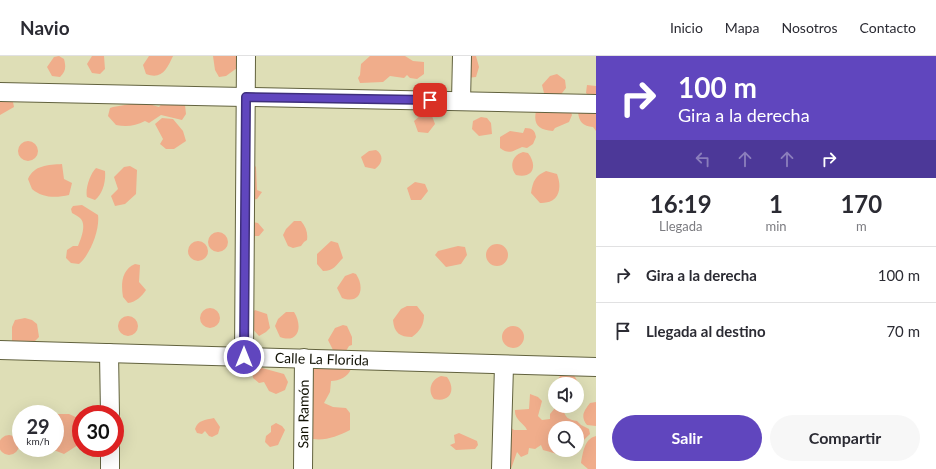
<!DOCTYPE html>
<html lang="es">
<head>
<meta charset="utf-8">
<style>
	body { margin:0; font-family:Lato,sans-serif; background:#f7f7f7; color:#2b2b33; height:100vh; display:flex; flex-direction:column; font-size:15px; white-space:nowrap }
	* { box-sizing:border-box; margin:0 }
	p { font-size:13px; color:#7c7c81 }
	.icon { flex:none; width:22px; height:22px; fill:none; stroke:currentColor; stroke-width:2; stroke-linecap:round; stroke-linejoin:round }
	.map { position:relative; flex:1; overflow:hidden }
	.panel { display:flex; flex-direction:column; background:#fff; width:340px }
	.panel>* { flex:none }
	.hud { background:#6046be; color:#fff; overflow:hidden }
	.tools { position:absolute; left:548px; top:321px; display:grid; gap:8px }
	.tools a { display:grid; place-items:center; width:36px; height:36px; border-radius:50%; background:#fff; box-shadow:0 4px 16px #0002; font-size:20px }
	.speed { position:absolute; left:12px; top:349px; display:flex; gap:8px; font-size:20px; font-weight:700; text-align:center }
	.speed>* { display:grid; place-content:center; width:52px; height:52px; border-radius:50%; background:#fff; box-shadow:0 4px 16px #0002; line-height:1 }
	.speed small { font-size:10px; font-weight:400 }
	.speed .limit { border:6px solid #d22; background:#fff; color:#111 }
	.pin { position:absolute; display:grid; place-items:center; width:34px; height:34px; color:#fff; margin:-17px; border-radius:8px; box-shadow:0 2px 6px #0006 }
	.me { position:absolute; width:44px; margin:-22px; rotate:0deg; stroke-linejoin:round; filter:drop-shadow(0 0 3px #0008) }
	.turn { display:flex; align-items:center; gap:14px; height:84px; padding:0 16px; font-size:18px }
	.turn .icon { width:52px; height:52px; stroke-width:2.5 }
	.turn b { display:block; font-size:28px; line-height:34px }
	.lanes { display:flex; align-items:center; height:38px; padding:0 16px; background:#0003; justify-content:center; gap:20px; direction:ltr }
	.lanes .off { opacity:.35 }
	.eta { display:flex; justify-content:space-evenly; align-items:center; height:68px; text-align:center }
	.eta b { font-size:24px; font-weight:700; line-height:28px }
	.primary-button { display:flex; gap:8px; margin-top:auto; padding:8px 16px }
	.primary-button a { flex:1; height:46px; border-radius:24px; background:#6046be; color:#fff; font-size:16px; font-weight:700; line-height:46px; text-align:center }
	.primary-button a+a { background:#f7f7f7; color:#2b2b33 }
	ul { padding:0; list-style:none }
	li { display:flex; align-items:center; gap:12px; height:56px; padding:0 16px; border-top:1px solid #e1e1e2 }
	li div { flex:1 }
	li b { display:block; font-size:15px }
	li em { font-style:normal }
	header { display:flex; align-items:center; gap:24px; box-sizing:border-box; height:56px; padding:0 20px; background:#fff; border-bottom:1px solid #e1e1e2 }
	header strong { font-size:19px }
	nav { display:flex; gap:22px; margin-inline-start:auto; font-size:14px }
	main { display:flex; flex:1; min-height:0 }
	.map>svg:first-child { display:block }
	.green { fill:#f0ad8b; fill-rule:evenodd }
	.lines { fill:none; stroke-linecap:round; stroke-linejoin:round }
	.minor-casing { stroke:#62623e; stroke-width:20 }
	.minor { stroke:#fff; stroke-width:18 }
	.route-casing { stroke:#3e2e7c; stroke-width:10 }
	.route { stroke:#6046be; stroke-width:7 }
	.labels { text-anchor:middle; stroke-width:3; stroke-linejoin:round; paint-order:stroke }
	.street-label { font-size:14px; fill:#121205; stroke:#dedeb6 }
</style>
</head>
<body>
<header>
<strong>Navio</strong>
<nav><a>Inicio</a><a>Mapa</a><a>Nosotros</a><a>Contacto</a></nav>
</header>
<main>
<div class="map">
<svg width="596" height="413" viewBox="0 0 596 413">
	<rect width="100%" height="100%" fill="#dedeb6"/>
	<path class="green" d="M59 0 64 3C66 11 66 15 60 21L52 20 47 11 54 1Z
		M92 0H104L105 13 100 18 92 17 87 8Z
		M149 0H173C167 13 162 24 146 18L143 9Z
		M213 0H237V12L226 20 219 21 215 14Z
		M370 0H405L413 5 424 6V18L417 23 410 22 407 19 404 22 390 20 383 26 360 27 358 22 360 19 361 8Z
		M455 0H476L479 11 476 21 466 22Z
		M557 18 565 24 566 32 559 41H545L542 29 550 20Z
		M587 29 596 30V39L589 40 586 37Z
		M0 43 13 46 14 51 0 59Z
		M596 43V75L593 71C583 70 579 66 578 56Z
		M164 45 185 49 186 58 182 64 161 59 149 67 145 65C135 70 127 71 116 69L108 60 110 52 113 51 142 46 159 51Z
		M570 54 572 59 569 66 555 72 553 75C539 74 533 69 536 55Z
		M428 58 432 60 435 68 428 77 418 76 414 65 421 59Z
		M481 61 487 62 491 67 492 78 479 80 472 73 473 65Z
		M162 62 173 63 183 75 186 85 174 93H166L160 88 163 83 155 68Z
		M525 72C533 72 535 75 536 81L533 88 527 92 522 91C513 95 509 99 500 92V81L510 75 523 77Z
		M18 95a10 10 0 1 1 20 0a10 10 0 1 1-20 0Z
		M376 94C384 99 383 107 375 113L365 111 361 101 369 95Z
		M523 96 528 97C538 110 533 123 516 119 509 111 512 99 523 96Z
		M251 106 256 111 257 134 262 136 257 143 252 144Z
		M62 108 64 123 72 127 69 139C56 142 42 142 32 133L28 123C34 109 48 109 62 108Z
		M130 110 137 114 136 138 125 148 115 150 111 140 118 133 114 121 124 111Z
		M96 112 105 115C106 125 103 138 95 144L87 141C85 133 90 118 96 112Z
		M546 115 557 118C563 134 558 148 540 147L531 137C533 125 535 120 546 115Z
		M415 126 425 128 428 135 421 144H411L407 132Z
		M82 149 98 159C100 174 90 199 79 208L71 207 66 202 67 194 73 190H78C81 183 87 168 80 162 78 160 75 159 72 157L71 153 73 150Z
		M294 165H301C306 171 308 177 307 184L304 186 301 190 293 192 288 190 283 179 286 173Z
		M253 166 258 167 264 174 259 180H255L254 188 250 191Z
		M208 186a10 10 0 1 1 20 0a10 10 0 1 1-20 0Z
		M331 185 338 187 343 202C336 209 334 215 323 215L317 208V198Z
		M188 195a10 10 0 1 1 20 0a10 10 0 1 1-20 0Z
		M486 199a11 11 0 1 1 22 0a11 11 0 1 1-22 0Z
		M458 190 465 191 467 199 461 208 446 211 435 199 438 195Z
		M135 208 140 209 139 226 146 234C142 240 136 246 128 247L123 241C121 229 121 214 135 208Z
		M353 217 356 218C365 231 361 249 342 242L337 232 345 220Z
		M407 250H417L424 259C424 269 420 275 412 281 400 281 394 277 393 264L401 253Z
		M200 262a10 10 0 1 1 20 0a10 10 0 1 1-20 0Z
		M255 254 267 258 270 272 266 276 259 280 249 269 250 259Z
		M286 256H294C303 270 299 288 280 281L275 270 278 263Z
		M118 270a10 10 0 1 1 20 0a10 10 0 1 1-20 0Z
		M25 262 32 264 37 268 39 281 34 286H12V271L15 264Z
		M343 269 347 270 352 281V289L349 290 346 295 338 296 333 294 328 284 335 272Z
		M502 281a11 11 0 1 1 22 0a11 11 0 1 1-22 0Z
		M348 308 351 313C348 321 339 325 331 325L330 336 324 347 333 351 346 352 350 357V374C336 381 323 386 308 382L310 312Z
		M252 312H262L284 318 288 326 285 334 276 338 269 335 264 326 259 327 253 322Z
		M562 317H572C576 322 579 326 577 332V328H555Z
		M441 320 447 321C456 333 451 347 434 343 427 335 431 323 441 320Z
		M530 338 538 341 542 345 538 360 542 364 550 363V358L555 352 563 353C565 361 568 364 577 365L581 369 589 373 590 378C587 381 583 384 581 388 579 390 580 394 577 397 571 404 552 396 543 394L541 389 535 393 529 392 528 398 521 401 517 396 511 413H494L510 371 514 374H527C524 367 514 364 515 354L529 353ZM555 372H577V394H555Z
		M596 346V370L587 369C580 360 584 355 590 347Z
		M55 358H69L80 363 78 389 64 398 51 393 40 394 39 392H55Z
		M214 362 220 371 218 378 212 381 209 380 205 375 202 378 197 377 195 373C198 364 205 364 214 362Z
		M276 367 282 370 285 374 278 389 270 391 265 386 266 380 271 376V370Z
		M459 377 477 385 478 389 475 393 456 394 450 389 455 387 454 379Z
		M-1 389a10 10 0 1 1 20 0a10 10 0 1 1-20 0Z
		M596 380V413H588L581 407C583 397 584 383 596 380Z"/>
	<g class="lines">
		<g class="minor-casing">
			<g id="minor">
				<path d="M0 36 596 48"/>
				<path d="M461 45 462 0"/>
				<path id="s1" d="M0 294 596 311"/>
				<path d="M109 297 110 358"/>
				<path d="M244 301 246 0"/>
				<path d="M110 392V413"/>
				<path id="s2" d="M303 413 304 302"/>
				<path d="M501 413 504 310"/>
			</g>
		</g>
		<use href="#minor" class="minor"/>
	</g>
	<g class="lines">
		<g class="route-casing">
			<path id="route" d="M244 301 246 41 430 44"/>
		</g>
		<use href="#route" class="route"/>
	</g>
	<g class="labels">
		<g class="street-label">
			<text dy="5" stroke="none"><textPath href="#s1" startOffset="322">Calle La Florida</textPath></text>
			<text dy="5" stroke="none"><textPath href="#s2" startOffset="55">San Ramón</textPath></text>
		</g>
	</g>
</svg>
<div class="tools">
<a><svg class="icon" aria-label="sound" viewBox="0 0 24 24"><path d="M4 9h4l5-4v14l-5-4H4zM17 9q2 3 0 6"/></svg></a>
<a><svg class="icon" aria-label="search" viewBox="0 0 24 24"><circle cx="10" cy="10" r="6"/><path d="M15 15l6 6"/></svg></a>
</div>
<div class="speed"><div>29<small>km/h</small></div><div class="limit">30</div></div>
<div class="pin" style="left:430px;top:44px;background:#d93025"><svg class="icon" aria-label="arrive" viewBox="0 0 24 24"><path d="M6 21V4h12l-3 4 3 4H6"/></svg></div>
<svg class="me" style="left:244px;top:301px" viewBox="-20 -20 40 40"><circle r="17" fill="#6046be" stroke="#fff" stroke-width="3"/><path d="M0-11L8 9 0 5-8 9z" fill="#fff"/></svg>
</div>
<section class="panel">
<div class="hud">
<div class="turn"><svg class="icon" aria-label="right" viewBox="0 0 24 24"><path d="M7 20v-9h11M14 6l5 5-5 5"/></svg><div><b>100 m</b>Gira a la derecha</div></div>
<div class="lanes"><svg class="icon off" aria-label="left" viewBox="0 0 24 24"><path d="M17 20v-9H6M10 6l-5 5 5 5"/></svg><svg class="icon off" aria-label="ahead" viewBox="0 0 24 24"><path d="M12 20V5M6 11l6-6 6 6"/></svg><svg class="icon off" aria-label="ahead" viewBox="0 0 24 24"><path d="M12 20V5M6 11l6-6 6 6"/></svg><svg class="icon" aria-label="right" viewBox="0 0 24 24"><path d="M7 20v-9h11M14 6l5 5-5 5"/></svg></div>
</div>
<div class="eta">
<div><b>16:19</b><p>Llegada</p></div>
<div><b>1</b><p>min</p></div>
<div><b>170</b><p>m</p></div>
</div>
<ul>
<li><svg class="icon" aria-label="right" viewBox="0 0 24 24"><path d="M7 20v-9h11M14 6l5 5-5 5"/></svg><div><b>Gira a la derecha</b></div><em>100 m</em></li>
<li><svg class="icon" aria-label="arrive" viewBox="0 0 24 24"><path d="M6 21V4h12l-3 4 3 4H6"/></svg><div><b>Llegada al destino</b></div><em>70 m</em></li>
</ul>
<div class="primary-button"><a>Salir</a><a>Compartir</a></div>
</section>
</main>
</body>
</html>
